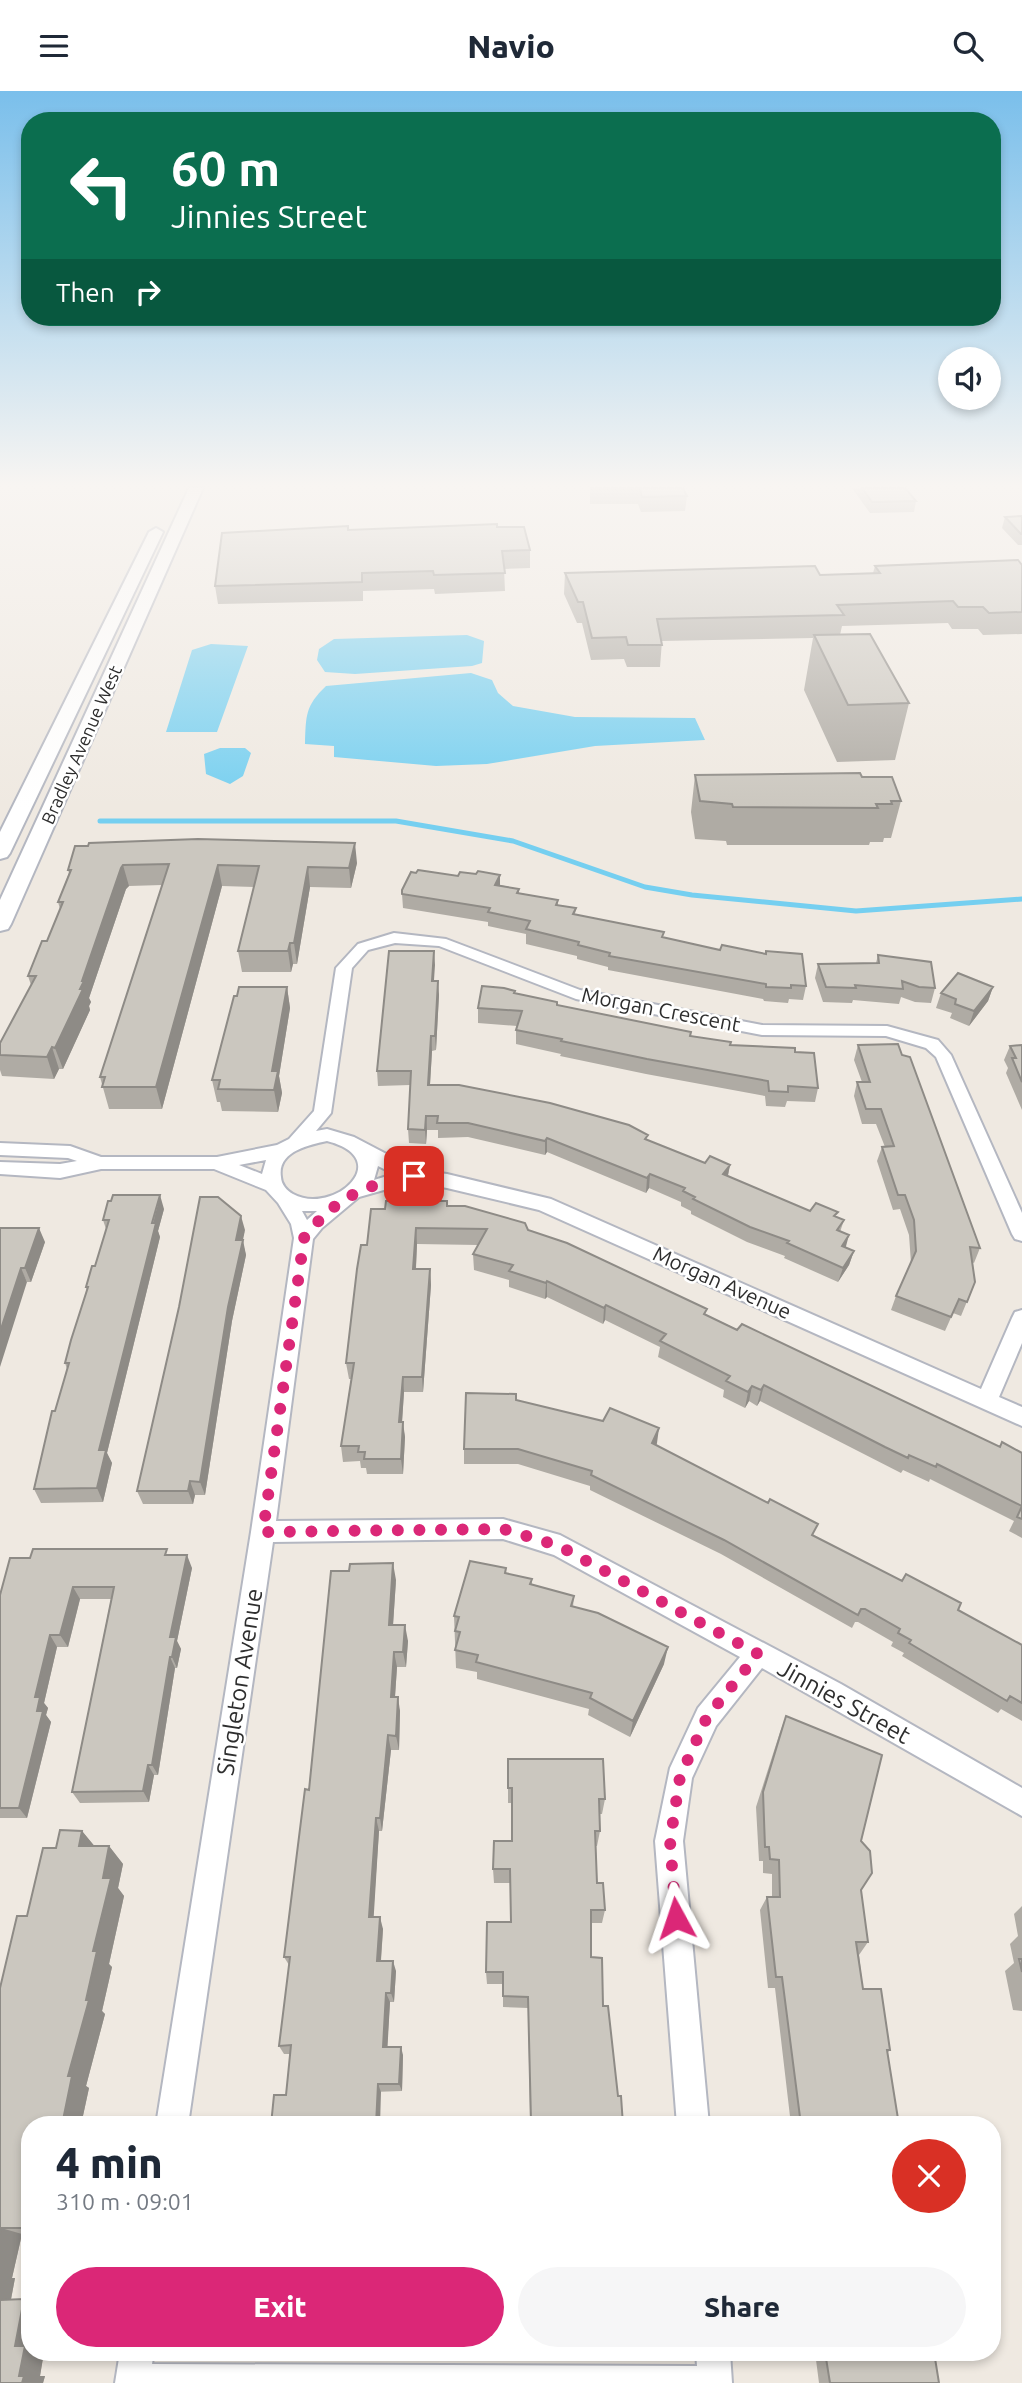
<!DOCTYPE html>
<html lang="en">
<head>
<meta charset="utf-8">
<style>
	body { margin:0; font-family:Ubuntu,sans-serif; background:#f6f6f7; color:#1f2937; height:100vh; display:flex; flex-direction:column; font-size:26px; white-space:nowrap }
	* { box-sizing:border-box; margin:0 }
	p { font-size:23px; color:#747a83 }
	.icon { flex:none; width:38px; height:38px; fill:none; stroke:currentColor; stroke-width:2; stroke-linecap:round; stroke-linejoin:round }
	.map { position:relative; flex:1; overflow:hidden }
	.panel { position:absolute; left:21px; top:2025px; width:980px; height:245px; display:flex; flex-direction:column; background:#fff; border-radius:28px; box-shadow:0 4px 10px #0003 }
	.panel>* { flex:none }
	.top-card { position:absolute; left:21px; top:21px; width:980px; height:214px; border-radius:28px; box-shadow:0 4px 10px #0003; background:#0b6e4f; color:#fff; overflow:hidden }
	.fabs { position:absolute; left:938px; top:256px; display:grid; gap:14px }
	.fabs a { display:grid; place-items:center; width:63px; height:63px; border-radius:50%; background:#fff; box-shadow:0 4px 10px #0003; font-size:35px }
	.pin { position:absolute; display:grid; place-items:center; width:60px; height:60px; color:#fff; margin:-30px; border-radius:14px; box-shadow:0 4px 10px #0006 }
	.me { position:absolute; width:77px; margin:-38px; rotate:355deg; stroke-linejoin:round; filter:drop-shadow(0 0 5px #0008) }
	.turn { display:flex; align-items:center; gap:24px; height:147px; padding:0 35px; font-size:32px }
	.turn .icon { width:91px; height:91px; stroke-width:2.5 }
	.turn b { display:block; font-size:49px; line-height:60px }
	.then { display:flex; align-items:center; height:66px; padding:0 35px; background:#0003; gap:14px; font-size:26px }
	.round { display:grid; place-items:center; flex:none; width:74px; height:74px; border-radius:37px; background:#f6f6f7 }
	.head { display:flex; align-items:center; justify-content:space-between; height:119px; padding:0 35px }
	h1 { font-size:42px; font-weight:800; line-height:52px }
	.primary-button { display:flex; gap:14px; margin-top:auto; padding:14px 35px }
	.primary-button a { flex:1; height:80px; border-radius:42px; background:#db2777; color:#fff; font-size:28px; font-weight:800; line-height:80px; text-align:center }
	.primary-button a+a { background:#f6f6f7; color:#1f2937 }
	header { display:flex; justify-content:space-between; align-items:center; height:91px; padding:0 35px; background:#fff; font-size:32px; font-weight:800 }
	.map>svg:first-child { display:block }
	.water { fill:#75cff0 }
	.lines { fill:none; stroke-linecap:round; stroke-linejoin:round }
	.stream { stroke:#75cff0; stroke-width:5 }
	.minor-casing { stroke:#b4b7c1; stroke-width:4 }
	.secondary-casing { stroke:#b4b7c1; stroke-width:4 }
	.minor { fill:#fff; fill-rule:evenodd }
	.secondary { fill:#fff; fill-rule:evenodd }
	.wall { fill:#afaba4 }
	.shaded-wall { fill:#8e8b86 }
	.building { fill:#cbc7bf; stroke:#8e8b86; stroke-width:2 }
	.route { stroke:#db2777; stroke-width:12; stroke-dasharray:0 21.6 }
	.labels { text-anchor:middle; stroke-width:5; stroke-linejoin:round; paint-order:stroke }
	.far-street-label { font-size:18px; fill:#2e2e2e; stroke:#fff }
	.street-label { font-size:21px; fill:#2e2e2e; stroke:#fff }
	.near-street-label { font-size:24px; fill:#2e2e2e; stroke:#fff }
</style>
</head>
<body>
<header><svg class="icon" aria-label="menu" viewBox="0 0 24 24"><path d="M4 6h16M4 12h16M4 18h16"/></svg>Navio<svg class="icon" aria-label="search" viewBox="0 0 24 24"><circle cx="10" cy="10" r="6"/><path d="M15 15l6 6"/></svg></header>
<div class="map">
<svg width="1022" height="2292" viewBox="0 0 1022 2292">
	<rect width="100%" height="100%" fill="#efe9e1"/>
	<path class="water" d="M467 544 484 550 482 572 472 575 355 583 325 581 317 569 319 558 334 548Z
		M211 553 248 555 217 641H166L192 559Z
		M471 582 492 589 498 602 513 615 575 626 695 627 705 649 595 655 487 673 436 675 334 666V655L305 653C306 625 305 615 326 595Z
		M220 657H245L251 662 243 685 230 693 206 683 204 663Z"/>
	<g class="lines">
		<path class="stream" d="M100 730H396L513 750 645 796 692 804 856 820 1022 808"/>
		<g class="minor-casing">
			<path id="minor" d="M394 842 446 848 580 899 762 934 887 935 938 949 951 964 1022 1122V1150L1015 1148 1012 1143 936 966 926 957 886 945 762 944 576 908 439 855 395 852 368 859 352 877 331 1022 316 1040 327 1038 354 1046 417 1079 447 1083 551 1108 981 1298 1012 1227 1015 1221 1022 1219V1252L999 1306 1022 1316V1335L539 1119 447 1097 412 1091 359 1106 322 1137 313 1148 276 1430 503 1428 560 1444 841 1593 1022 1697V1725L762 1577 716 1635 692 1687 683 1750 709 2034H677L655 1750 670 1677 698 1617 740 1566 554 1464 503 1448 273 1451 188 2034H156L251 1441 294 1147 291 1133 278 1112 266 1099 214 1078H101L60 1087 0 1083V1071L60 1073 77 1070 68 1067 0 1064V1052L70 1055 101 1066H217L277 1054 289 1048 314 1020 336 877 358 853ZM327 1050C397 1068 333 1125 293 1103 287 1100 281 1093 281 1086 277 1061 308 1054 327 1050ZM266 1069 262 1083 239 1074ZM378 1075 394 1083 374 1089ZM302 1120H317L307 1129Z
				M120 2261H154L152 2273 697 2275 696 2261H730L732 2292H115Z"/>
		</g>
		<g class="secondary-casing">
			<path id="secondary" d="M189 397H203L11 833 8 838 0 840V809Z
				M156 437 163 441 10 762 7 766 0 768V741L149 441Z"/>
		</g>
		<use href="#minor" class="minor"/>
		<use href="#secondary" class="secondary"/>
	</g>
	<path class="wall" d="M590 397H683L687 405 685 420 641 421 638 413H590Z
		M852 397H905L916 410 914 421 870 422Z
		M1022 425V454H1018L1002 437 1005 426Z
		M497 436 530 459V477L504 478 505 500 435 503 434 498 363 500V510L218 513 215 495 349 439Z
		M1022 474V543L983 544 978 538H952L948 532 842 535 840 544 909 612 895 669 837 671 804 599 813 547 662 550 660 576H627L624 568 591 569 582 532H577L564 503 565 482 820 484 873 482 875 475Z
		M695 684 862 686 901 710 891 747H884L883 751H870L869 754H727L726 750 695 748 691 721Z
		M75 755 357 772 351 797 310 796 297 873H293L291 881H242L238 860 254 796 222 795 162 1018H109L100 986 162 794 129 795 126 798 89 907 91 911 89 915 90 919 63 978H59L54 988 2 985 0 979V952L31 894 28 885 47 850 60 818 58 811 69 782 68 779Z
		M476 783 500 794 519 798V802L558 809V814L576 817 575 823 664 847 806 895 803 909 789 908 788 912 764 910 763 908 608 879V876L577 868V865L526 853V843L488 835V831L403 817 402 803 458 785Z
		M434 860V890L439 904 436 959 432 960 430 994 647 1049 705 1072 730 1074 728 1085 810 1120 836 1126 844 1129 840 1141 845 1156 854 1160 849 1174 838 1191 784 1167 785 1165 747 1151 691 1123V1120L681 1115V1111L649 1097 646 1102 547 1061 545 1064 468 1046 438 1047V1039H427L426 1053 409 1052 408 1038 410 994 378 995 377 980Z
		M878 864 935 897 931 912 915 911 901 906 899 913 853 909 852 912 823 911 815 887 818 873 876 872Z
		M287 896 290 917 279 985 282 1002 278 1021 222 1020 220 1011H217L212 989Z
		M993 896 988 910 969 935 950 927 952 922 936 917 941 902Z
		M515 902 557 914 691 941V945L731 954 795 961 818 997 815 1011 787 1010 785 1016 766 1015 765 1005 646 983 560 965 561 963 516 953V939L517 935 478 932V917Z
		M858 954 980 1157 974 1172 972 1171 975 1191 961 1225 953 1222 945 1240 891 1219 896 1205 911 1172 909 1144 900 1118 893 1119 877 1070 882 1056H885L876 1033H862L854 1005 857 991H862L854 969Z
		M1022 954V1019L1006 982 1008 977 1004 969 1010 955Z
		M447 1115 528 1139 706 1224 999 1356 1022 1362V1447L1009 1440 1014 1430 930 1388 929 1391 903 1379 901 1382 760 1310 757 1315 749 1310 745 1317 723 1306 724 1299 658 1266 660 1256 605 1229 603 1233 547 1206 545 1208 509 1196V1189L474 1179 473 1163 478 1154 417 1153 416 1178H430L431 1194 423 1301H404L402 1331 405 1346 403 1383H367L366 1377H361L360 1370 343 1371 341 1355 351 1288H349L346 1272 367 1154 385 1118Z
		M164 1118 158 1140 160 1146 107 1362 112 1372 103 1411 41 1412 34 1398 55 1320 67 1278 65 1272 87 1200 86 1196 95 1175 106 1138 103 1129Z
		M0 1137 45 1151 31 1191H27Z
		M245 1139 242 1149 246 1164 232 1230 205 1404H195L193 1413H143L137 1400Z
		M516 1309 657 1352 656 1354 813 1445 958 1519 1022 1554V1630L1001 1618 998 1622 902 1565 904 1562 891 1555 893 1551 858 1531H855L852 1537 721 1463 590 1399V1395L518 1373H464V1358Z
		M169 1464 192 1477 177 1550 181 1558 177 1577H175L158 1684H154L149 1711 80 1712 72 1701 111 1508H80L68 1556H57L44 1612 48 1617 46 1624 51 1631 27 1727H0V1504Z
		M506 1477V1483L532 1488V1494L574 1505 573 1516 664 1573 630 1646 588 1624 589 1618 477 1588V1581L456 1577 454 1525Z
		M396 1489 393 1534 408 1550 406 1576H397L395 1606 400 1620 399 1659H391L382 1740H379L373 1826 383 1838 381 1870 396 1880 394 1911H390L387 1956 403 1964 402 2000 286 2004 290 1963H284L279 1955 289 1874 284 1866Z
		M786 1625 861 1750V1799L868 1851 859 1864 863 1898 890 1959 887 1962 899 2034H791L775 1897H768L760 1819 767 1806H772V1783L763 1782V1770H759L756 1716 780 1641Z
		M508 1668 605 1708 602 1723H599L600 1740 597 1755H596L597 1792 605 1819 602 1832H591V1866L603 1915 530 2030 528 1917 503 1916V1893H487L486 1881 511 1831 510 1792H494L493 1778 512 1750V1712H508Z
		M82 1740 94 1755H109L123 1773 118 1797 124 1805 109 1873 112 1876 102 1920 105 1923 86 1995 89 1997 81 2034H30V2143H22L12 2187H15L11 2209 30 2261H44L40 2285H45L43 2292H0V1897L27 1825 56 1757Z
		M1022 1815V1920L1013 1919 1005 1880 1014 1872 1010 1853 1018 1845 1014 1823Z
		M815 2261H934L939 2292H819Z"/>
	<path class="shaded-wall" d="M355 752 357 772 351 797 349 777Z
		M123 774 129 795 126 798 89 907 91 911 89 915 90 919 63 978 55 957 80 898 82 890 121 777Z
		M218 774 222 795 162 1018 156 996Z
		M308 776 310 796 297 873 294 852Z
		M500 784V799L495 794Z
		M290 852 293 873 291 881 288 860Z
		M434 860 435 874 433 904 432 890Z
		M438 890 439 904 436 959 435 945Z
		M287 896 290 917 279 985 282 1002 278 1021 274 999 272 980Z
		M993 896 988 910 969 935 974 920Z
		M431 945 432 960 429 1009 428 994Z
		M52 956 59 978 54 988 47 966Z
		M426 1025 427 1039 426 1053 425 1039Z
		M547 1047V1061L545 1064V1050Z
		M730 1074 727 1088 723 1083Z
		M650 1083 649 1097 646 1102 647 1087Z
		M160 1104 164 1118 158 1140 160 1146 107 1362 112 1372 103 1411 97 1397 99 1359Z
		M241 1125 245 1139 240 1164 236 1149Z
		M39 1137 45 1151 31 1191 25 1177Z
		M416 1137 417 1153 415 1194 413 1178Z
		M849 1144 845 1159 842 1155Z
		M243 1149 246 1164 232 1230 205 1404 200 1391 228 1216Z
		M854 1160 849 1174 838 1191 843 1177Z
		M21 1177 27 1191 0 1276V1241Z
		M430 1178 431 1194 423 1301 422 1286Z
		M547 1190V1206L545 1208 546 1192Z
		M606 1214 605 1229 603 1233 604 1217Z
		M403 1286 404 1301 401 1346 399 1331Z
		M764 1294 760 1310 757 1315 761 1299Z
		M752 1295 749 1310 745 1317 748 1301Z
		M403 1331 405 1346 403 1383 401 1368Z
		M659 1337 657 1352 650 1367 652 1352Z
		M190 1390 195 1404 193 1413 188 1400Z
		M187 1464 192 1477 177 1550 181 1558 177 1577 172 1566 170 1546Z
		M393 1472 396 1489 392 1549 389 1534Z
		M73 1496 80 1508 68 1556 60 1544Z
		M405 1534 408 1550 406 1576 403 1561Z
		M50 1544 57 1556 44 1612 48 1617 46 1624 51 1631 27 1727 19 1717 35 1606Z
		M668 1556 664 1573 630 1646 633 1630Z
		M394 1561 397 1576 394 1620 391 1606Z
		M170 1566 175 1577 158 1684 152 1674Z
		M398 1606 400 1620 399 1659 396 1645Z
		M388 1644 391 1659 382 1740 380 1727Z
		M148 1674 154 1684 149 1711 143 1700Z
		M376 1727 379 1740 373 1837 369 1826Z
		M82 1740 97 1758 79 1755Z
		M109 1755 123 1773 118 1797 124 1805 109 1873 112 1876 102 1920 105 1923 86 1995 89 1997 81 2034H62L68 1985 86 1909 103 1787Z
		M380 1826 383 1838 380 1880 377 1870Z
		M393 1870 396 1880 394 1911 391 1902Z
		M386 1902 390 1911 387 1965 383 1956Z
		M401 1956 403 1964 402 2000 399 1993Z
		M378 1993 381 2001 380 2034H376Z
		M1 2137 22 2143 12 2187H15L10 2213 0 2211V2143Z
		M24 2208 30 2210V2261H44L40 2285H45L43 2292H22L19 2285 15 2255Z"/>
	<path class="building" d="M591 397H683L687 405 642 406 640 398H591Z
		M862 397H905L916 410 872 411Z
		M1022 425V443H1021L1005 426Z
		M497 433V436H524L530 459 502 460 505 482 434 484 433 480 362 482V491L215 495 222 442 348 435V439Z
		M1018 469 1022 474V521L989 522 983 516H958L953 510 837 514 844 524 657 528 662 554H628L626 546 592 547 583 511H578L565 482 815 475 820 484 880 482 875 475Z
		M870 543 909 612 848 614 814 544Z
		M860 682 862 686H892L901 710H891L892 713H876L878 717 733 716 732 713 700 710 695 684Z
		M198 748 355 752 349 777 308 776 294 852H290L288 860H238L259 775 218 774 156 996H102L105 986H100L169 773 123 774 121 777 82 890H84L80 898H83L55 957 52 956 47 966 0 964V952L36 885H28L42 850H47L63 811H58L71 779H68L75 755H88L89 752Z
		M418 779 458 785 460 781 476 783 478 780 500 784 495 794 519 798 517 802 558 809 556 814 576 817 573 823 664 841 662 846 720 859 722 854 766 863V860L802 863 806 895 791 894V897L766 896V893L609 865 610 862 578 854 579 851 526 838 530 830 488 821 490 817 402 803V799L411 781 416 782Z
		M389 860H434L432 890H438L435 945H431L428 994H459L550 1012 629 1034 648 1044 645 1048 705 1072 710 1065 730 1074 723 1083 810 1120 816 1112 838 1121 834 1125 844 1129 837 1139 849 1144 842 1155 854 1160 843 1177 787 1152 789 1150 750 1136 693 1108 695 1106 683 1100 685 1097 650 1083 647 1087 547 1047 545 1050 468 1032H437L438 1025H426L425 1039 408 1038 411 980H377Z
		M878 864 931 871 935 897 919 896 902 890 903 898 855 894 856 897 826 896 818 873 879 872Z
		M958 882 993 896 974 920 955 913 956 908 941 902Z
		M482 895 504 897 515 900 514 902 557 911V914L691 941 690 945 731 951 730 954 795 957V961L814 962 818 997 788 995V1001L769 1000 768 990 647 968 561 950 562 948 516 939 522 920 478 917Z
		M239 896H287L272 980H278L274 999 218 998 220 989H212L234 905H237Z
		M898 953 902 964 910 966 980 1157 970 1156 975 1191 967 1211 959 1208 951 1226 896 1205 916 1160 914 1129 905 1104H898L882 1056 894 1055 881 1018H866L857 991H870L858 954Z
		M1022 954V991L1012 967H1016L1010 955Z
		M113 1104H160L152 1132H156L99 1359H106L97 1397 34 1398 52 1320H55L69 1272H65L71 1249 88 1196H86L92 1175H95L109 1129H103L108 1110H111Z
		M200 1106H218L241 1125 236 1149H243L228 1216 200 1391 190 1390 188 1400H137L179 1216Z
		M386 1110H447V1115H465L525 1132 528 1139 567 1152 707 1218 704 1223 737 1239 742 1233 1000 1356 1002 1351 1022 1362V1415L937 1373 936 1376 909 1364 908 1367 885 1356 764 1294 761 1299 752 1295 748 1301 726 1290 730 1285 660 1250 666 1243 606 1214 604 1217 547 1190 546 1192 509 1180 513 1174 473 1163 487 1138 416 1137 413 1178H430L422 1286H403L399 1331H403L401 1368H364L365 1361H358L359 1355H341L354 1272H346L357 1178 361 1154H367L371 1118H385Z
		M0 1137H39L25 1177H21L0 1241Z
		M466 1302 516 1303V1309L603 1330 610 1317 659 1337 652 1352 768 1412 770 1408 818 1433 812 1444 902 1490 906 1483 961 1512 958 1519 1022 1554V1612L1010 1605 1007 1610 909 1552 911 1549 898 1542 900 1538 865 1518H861L858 1524 724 1449 591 1384 592 1380 518 1358H464Z
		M1022 1415V1428L1017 1426Z
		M33 1458H167L165 1464H187L170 1546H176L172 1566H170L152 1674H148L143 1700 72 1701 114 1496H73L60 1544H50L35 1606H40L37 1620H43L19 1717H0V1504L10 1467H30Z
		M470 1470 506 1477 505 1482 532 1488 530 1493 574 1505 571 1515 598 1522 668 1556 633 1630 590 1607 592 1602 476 1571 478 1564 455 1559 460 1541 455 1540 459 1526 454 1525Z
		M393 1472 389 1534H405L403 1561H394L391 1606H398L396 1645 388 1644 380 1727H376L369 1826H380L377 1870H393L391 1902H386L383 1956H401L399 1993H378L376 2034H271L274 2004H286L291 1954 279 1955 290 1866H284L305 1698 309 1699 331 1480H349L350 1473Z
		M786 1625 882 1664 861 1750 870 1760 872 1782 861 1799 868 1851H856L863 1898H881L890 1959H887L899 2034H801L782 1886H776L767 1806H780L779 1769 770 1768 769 1756H765L763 1701Z
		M508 1668H603L605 1708H599L600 1740H595L597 1792H603L605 1819H591V1866L602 1867 603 1915H608L618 2005H621L623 2034H518V2030H531L528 1906 503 1905V1881H486L487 1831H511L510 1778H493L494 1750H512V1697H508Z
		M60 1739 82 1740 79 1755H109L103 1787H111L93 1860H97L86 1909H89L68 1985H72L62 2034H30V2137H1L0 2143V1897L17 1825H27L43 1757H56Z
		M1019 1868H1022V1881Z
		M24 2208 15 2255H25L19 2285H24L22 2292H0V2209Z
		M825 2261H934L939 2292H830Z"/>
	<linearGradient id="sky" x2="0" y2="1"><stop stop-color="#7abfeb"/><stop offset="0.55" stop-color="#f8f5f2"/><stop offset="1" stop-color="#f8f5f2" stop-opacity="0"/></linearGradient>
	<rect width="1022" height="717" fill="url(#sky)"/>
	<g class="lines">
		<path class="route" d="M414 1085C365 1093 334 1108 304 1147L263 1441 503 1438 559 1455 758 1563 707 1626 680 1686 670 1750 676 1827"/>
	</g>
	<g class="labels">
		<g class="far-street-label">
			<text transform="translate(82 654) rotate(-66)" y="6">Bradley Avenue West</text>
		</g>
		<g class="street-label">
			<text transform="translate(661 919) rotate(11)" y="7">Morgan Crescent</text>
			<text transform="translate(722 1192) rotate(24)" y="7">Morgan Avenue</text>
		</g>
		<g class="near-street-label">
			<text transform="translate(240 1591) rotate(-81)" y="8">Singleton Avenue</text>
			<text transform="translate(844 1611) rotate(29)" y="8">Jinnies Street</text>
		</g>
	</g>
</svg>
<div class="fabs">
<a><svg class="icon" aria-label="sound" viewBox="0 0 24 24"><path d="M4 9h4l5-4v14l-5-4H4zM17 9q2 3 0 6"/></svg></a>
</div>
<div class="pin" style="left:414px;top:1085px;background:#d93025"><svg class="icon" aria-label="arrive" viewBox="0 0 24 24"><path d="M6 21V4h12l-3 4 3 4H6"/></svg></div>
<svg class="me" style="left:676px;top:1827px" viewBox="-20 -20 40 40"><path d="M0-17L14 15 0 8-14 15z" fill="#db2777" stroke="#fff" stroke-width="4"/></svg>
<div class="top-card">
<div class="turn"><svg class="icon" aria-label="left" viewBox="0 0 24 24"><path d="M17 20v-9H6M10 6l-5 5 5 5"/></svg><div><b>60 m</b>Jinnies Street</div></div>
<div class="then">Then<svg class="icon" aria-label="right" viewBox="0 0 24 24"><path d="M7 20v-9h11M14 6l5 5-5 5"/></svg></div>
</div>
<section class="panel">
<div class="head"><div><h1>4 min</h1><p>310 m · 09:01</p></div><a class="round" style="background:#d93025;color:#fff"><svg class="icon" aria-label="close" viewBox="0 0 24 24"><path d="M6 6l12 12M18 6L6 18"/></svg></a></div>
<div class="primary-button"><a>Exit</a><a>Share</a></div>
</section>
</div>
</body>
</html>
